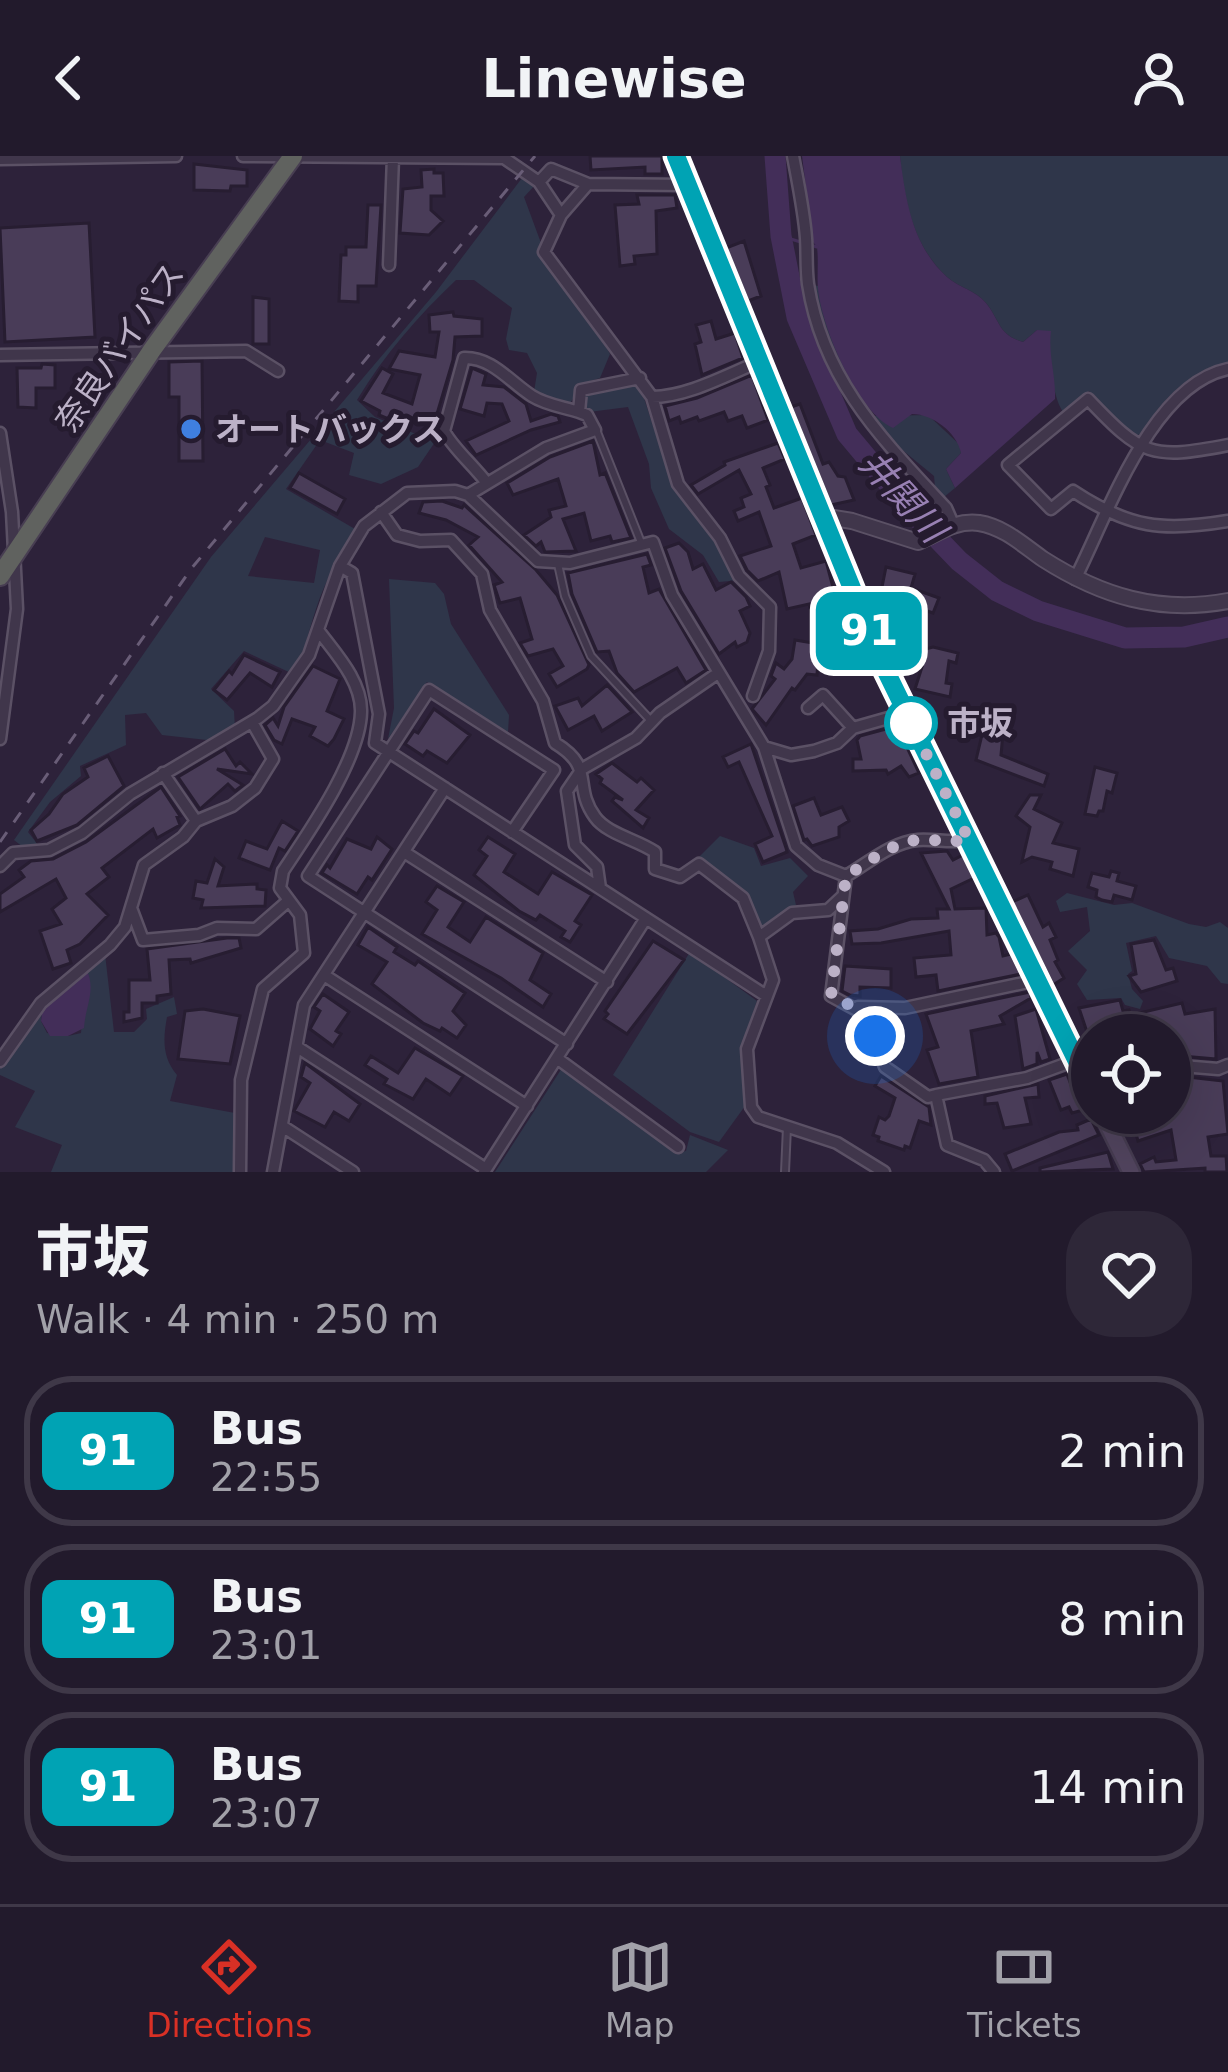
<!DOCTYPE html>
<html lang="en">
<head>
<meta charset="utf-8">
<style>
	body { margin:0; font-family:"DejaVu Sans","Noto Sans JP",sans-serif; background:#2e2738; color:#f1f3f6; height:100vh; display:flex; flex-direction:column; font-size:45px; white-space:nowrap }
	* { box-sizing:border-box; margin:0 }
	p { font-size:39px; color:#a2a1a9 }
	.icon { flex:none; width:66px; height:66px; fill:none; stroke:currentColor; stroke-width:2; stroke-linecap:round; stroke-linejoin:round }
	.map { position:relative; height:1016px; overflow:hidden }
	.side { display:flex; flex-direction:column; background:#221a2c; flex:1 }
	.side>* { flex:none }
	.badge { padding:0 24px; border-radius:18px; font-size:42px; line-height:78px }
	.buttons { position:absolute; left:1071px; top:858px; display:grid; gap:24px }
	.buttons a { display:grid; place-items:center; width:120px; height:120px; border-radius:50%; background:#221a2c; box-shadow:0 12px 48px #0002,0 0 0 3px #3f3848; font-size:60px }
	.you { position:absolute; width:60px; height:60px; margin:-30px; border:9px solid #fff; border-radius:50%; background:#1a73e8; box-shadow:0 0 0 18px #1a73e833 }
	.map>.badge { position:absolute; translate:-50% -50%; box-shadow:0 0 0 6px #fff }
	.round { display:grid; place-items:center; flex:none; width:126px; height:126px; border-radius:48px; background:#2e2738 }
	.overview { display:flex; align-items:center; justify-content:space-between; height:204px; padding:0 36px }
	h1 { font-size:57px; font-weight:800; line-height:90px }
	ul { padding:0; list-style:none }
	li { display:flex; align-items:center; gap:36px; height:150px; margin:0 24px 18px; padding:0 12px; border:6px solid #3f3848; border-radius:48px }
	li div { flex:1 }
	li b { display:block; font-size:45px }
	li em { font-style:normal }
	li .badge { min-width:132px; font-weight:700; text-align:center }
	header { display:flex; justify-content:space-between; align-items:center; height:156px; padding:0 36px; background:#221a2c; font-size:54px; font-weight:800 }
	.menu { display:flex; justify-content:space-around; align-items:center; height:168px; border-top:3px solid #3f3848; background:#221a2c; font-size:33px; color:#a2a1a9 }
	.menu a { display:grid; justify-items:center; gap:6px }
	.menu .on { color:#d93025 }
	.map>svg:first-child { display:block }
	.green { fill:#2f364a; fill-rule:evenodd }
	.water { fill:#432e59 }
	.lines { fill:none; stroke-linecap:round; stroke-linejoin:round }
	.stream { stroke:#432e59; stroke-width:3 }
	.river { stroke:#432e59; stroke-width:21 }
	.building { fill:#493c58; stroke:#271d31; stroke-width:3 }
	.service-casing { stroke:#5b5165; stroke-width:10 }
	.minor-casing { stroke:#5b5165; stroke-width:15 }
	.tertiary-casing { stroke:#5b5165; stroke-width:18 }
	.secondary-casing { stroke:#463c51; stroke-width:20 }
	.trunk-casing { stroke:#483e52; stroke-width:22 }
	.service { stroke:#40364b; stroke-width:6 }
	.minor { stroke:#40364b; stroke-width:10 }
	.tertiary { stroke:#40364b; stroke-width:14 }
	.secondary { stroke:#51445e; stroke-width:15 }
	.trunk { stroke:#60625f; stroke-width:18 }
	.rail { stroke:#695d77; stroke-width:3; stroke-dasharray:12 12; stroke-linecap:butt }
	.line-casing { stroke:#fff; stroke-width:27 }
	.line { stroke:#00a3b4; stroke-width:18 }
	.walk { stroke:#bcb1c7; stroke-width:12; stroke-dasharray:0 21.6 }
	.shop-dot { fill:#3f7fe0; stroke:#251b2f; stroke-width:4.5 }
	.stop-dot { fill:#fff; stroke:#00a3b4; stroke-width:6 }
	.labels { text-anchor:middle; stroke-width:10; stroke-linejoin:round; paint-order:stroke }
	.street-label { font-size:33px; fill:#bcb1c7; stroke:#251b2f }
	.poi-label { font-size:33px; font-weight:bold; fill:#bcb1c7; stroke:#251b2f; text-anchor:start }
	.stop-label { font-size:33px; font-weight:bold; fill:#bcb1c7; stroke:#251b2f; text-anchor:start }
	.water-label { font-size:36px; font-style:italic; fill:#9880b3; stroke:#251b2f }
</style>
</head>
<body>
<header><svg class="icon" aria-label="back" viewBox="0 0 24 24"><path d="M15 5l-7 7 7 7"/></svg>Linewise<svg class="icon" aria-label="person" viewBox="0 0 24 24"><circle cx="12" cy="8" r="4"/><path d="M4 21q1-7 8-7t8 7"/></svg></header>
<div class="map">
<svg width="1228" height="1016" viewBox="0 0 1228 1016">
	<rect width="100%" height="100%" fill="#2d223a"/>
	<path class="green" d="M900,0H1228V208C1187,216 1162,244 1141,278L1134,280L1089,235L1063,256C1050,236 1054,203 1037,174L1023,186C998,179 1000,164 986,147C975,134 960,132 947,121C913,90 904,44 900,0Z
		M522,22L537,27L524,41L541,87L539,96L587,158L610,198L600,222L584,227L568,250L534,236L537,217L527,197L509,194L506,183L512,152L474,124H456C418,160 384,199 357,244L375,261L435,286L418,311L381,328L349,319L354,297L320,284L286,333L355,373C340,399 325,425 316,453C308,477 305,497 293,518L244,495L211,533L234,555L235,573L207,584L162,579L146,557L125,559L126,589L80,610L81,620L50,646L28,676L39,690L23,691L14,684L211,401L436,136ZM265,381L320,394L314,427L248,420Z
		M812,129L819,130L837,196L873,260L928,259L960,289L961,297L946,313L955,332L944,341L935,331L934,320C912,301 886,283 868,262C838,226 823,174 812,129Z
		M639,227L672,327L716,384L740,424L719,426L703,399L669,373L651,332L649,308L628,251L589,256L583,245L585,236Z
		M389,423L435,427L444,438L451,468L509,559L508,576L427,526L388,583L394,552Z
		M720,680L754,692L761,710L790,702L808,720L793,736L796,749L764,770L758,767L748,738L699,701Z
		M1067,737L1114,749L1132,747L1189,768L1206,771L1220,766L1228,772V828L1221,827L1207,810L1169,802L1156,780L1126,787L1132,815L1128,818L1132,833L1143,845L1140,853L1125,849L1121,842L1087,844L1077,828L1087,814L1068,795L1090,775L1087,751L1060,756L1056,745Z
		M690,796L757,845L741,892L745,950L719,986L690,976L613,919Z
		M105,798L114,876H134L147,863L146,853L174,841L177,858L167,861C163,883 162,901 177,919L170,945L235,957L236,1016H51L62,989L15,971L35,935L0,919V912L43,850L41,865L47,877L68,880L81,877L86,813Z
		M562,912L677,997L686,995L690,979L728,994L706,1016H495Z"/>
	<path class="water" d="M802,0H900C906,45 912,89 947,121C960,132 975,134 986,147C1000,164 998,179 1023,186L1037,174L1051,175C1048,199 1056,219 1055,243L955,332L946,313L961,297C957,277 933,258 912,258L893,272C858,256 825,178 819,140C816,125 819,107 817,91L813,86Z
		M86,813C97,833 85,851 84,872L68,880H50L41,865L43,850Z"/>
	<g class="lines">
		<path class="stream" d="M781,80L817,91"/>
		<path class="river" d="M775,0L781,80L797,161L847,278L914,358L959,405L997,435L1038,455L1125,482L1184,481L1228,471"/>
	</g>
	<path class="building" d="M590,0H662V18H645V11L591,14Z
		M194,8L247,14V30H231L230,35L194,34Z
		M434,13V17H443L444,40H431V54L443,65L429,79L400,77L403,33L422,31L421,14Z
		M637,39H675L677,52L656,55L657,98L634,100L635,108L620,110L615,49L639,48Z
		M368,49H381L376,130H358V146L339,145L341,99H346V91H366Z
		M89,67L95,181L5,186L0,72Z
		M744,85L761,140L748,145L726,92Z
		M253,141L269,143V188H253Z
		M453,156L454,160L482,163V180L455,181L453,204L434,268L401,259L398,267L379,259L380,255L361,245L382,212L393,218L383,237L412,248L420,219L389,213L399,195L435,201L439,176H430L429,159Z
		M711,165L716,183L735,177L743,202L702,219L695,188L701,186L696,169Z
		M202,205L203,305H179V241H169V206Z
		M42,208L55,209V232H36V252L18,251L17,212H41Z
		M472,212L486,218L483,229L504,231L526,248L531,265L551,258L558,260L560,266L531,274L476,299L466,285L509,265L502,248L487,247L484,260L460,253Z
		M752,219L768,264L747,272L742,260L728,265L724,256L699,265L697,261L681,267L679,261L669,265L665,250L697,242Z
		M800,248L823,308L829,306L838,320L845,321L854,344L831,349L791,251Z
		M593,285L600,319L605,317L631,382L612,386L610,380L591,385L584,357L563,363L576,395L545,396L541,386L536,390L524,379L551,361L549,354L566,350L558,323L513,339L507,327L550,301Z
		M778,287L785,303L763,312L770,329L766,331L774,352L802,342L816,379L793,388L801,412L826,405L839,454L833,456L838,477L829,479L823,458L812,460L809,448L787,453L779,416L758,425L747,414L740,400L771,390L759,356L738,365L734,355L744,351L741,342L751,338L739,314L698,338L691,329L725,309L724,306Z
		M299,317L345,343L337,358L290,332Z
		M442,345L462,352L464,349L536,414L557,439L589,509L587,513L557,531L549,518L563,510L553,493L528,500L520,487L532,483L520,442L500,447L494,429L502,426L469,389L478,381L446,364L419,357L423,346Z
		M679,387L688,396L693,413L703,408L716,434L731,426L746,441L750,450L740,455L750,477L747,486L737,491L735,486L719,498L681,435L665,392Z
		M647,398L651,409L643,411L649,437L659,433L706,514L686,527L677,512L634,536L617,517L609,495L597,496L572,438L568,417Z
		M886,411L915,418L911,432L939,442L933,457L907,448L904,462L881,459L888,432L882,431Z
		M795,484L819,488L817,519L807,518L795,534L792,532L766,569L752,553L775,523L771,520L776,507L784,513L792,503Z
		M933,491L958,497L956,507L949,505L946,527L952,528L950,541L915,533L922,511H901L899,500Z
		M244,499L280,516L272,531L250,517L227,544L214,534L229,515L232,518Z
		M313,510L340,523L327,555L344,563L334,583L328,590L310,580L315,571L292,563L282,588L274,584L265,569L273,562L278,570L284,551Z
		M607,529L632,556L602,575L594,560L568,574L555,550L578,542L582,550Z
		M434,553L470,579L447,607L427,595L423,600L405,588L414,575L418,577Z
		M986,562L1004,566L1001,599L1048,618L1044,630L976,604Z
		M897,570L919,617L909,621L901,610L888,618L886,614L853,615V603H861L857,584L860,580Z
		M751,588L786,692L787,696L763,706L755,688L772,680L739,606L728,611L723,601Z
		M225,593L236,610L240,606L252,618L217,613L243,629L235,635L228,628L200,653L178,621Z
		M108,600L124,630L77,669L37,685L31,674L49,658L63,638L88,621L84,612Z
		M612,607L637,626L641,622L654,634L636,654L649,662L643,672L612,645L615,641L623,644L600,627L602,623L596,618Z
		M1095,611L1117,617L1112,637L1107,635L1103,655H1099L1097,660L1085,658Z
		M161,631L180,660L177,661L180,669L157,682L153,673L102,712L109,721L87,738L108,759L80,788L67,794L71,807L53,813L40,775L61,768L52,753L66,742L56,723L0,756V738L24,721L19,714L31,705L53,703L86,686Z
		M1030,639H1041L1034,653L1062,667L1053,687L1079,693L1073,720L1050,713L1052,706L1032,701L1022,706L1030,671L1016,660Z
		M814,642L821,659L842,651L849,665L839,671V681L812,690L807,683L804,684L793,650Z
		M282,665L298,675L285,695L279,692L270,714L239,702L246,685L267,693Z
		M377,681L392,693L372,724L368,721L357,738L322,717L327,709L330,712L347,683L371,693Z
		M488,681L515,698L504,716L538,738L552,716L592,739L575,765L581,769L570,786L561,781L565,775L540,759L536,764L519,755L474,719L487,700L479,694Z
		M947,695L953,704L963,699L974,722L951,733L955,753L986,752L987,779L996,777L999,781L1003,800L1011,798L1021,818L938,835L936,819L916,821L914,802L951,799L949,775L881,787L852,788L850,775L878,773L911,763L938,762L937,753H949L921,697Z
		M215,703L224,711L218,730L257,728V733L266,734L265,750L201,752L203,744L193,742L196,725L207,727Z
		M1111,715L1119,717L1117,725L1136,730L1132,744L1114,739L1112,746L1102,744L1096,741L1097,734L1088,731L1092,717L1109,721Z
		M437,730L464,746L448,771L470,786L486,761L543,797L530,824L551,838L543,851L501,822L422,778L437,754L426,746Z
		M1028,739L1043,771L1049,767L1056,781L1050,784L1058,804L1055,806L1064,822L1053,829L1012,746Z
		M368,771L397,791L394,796L415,809L418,805L465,837L453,855L466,869L457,882L442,872L440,875L423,867L372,828L387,806L358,789Z
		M227,782H239L241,792L191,807L190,803L169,804L171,838L157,840V847H142V862L124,866V856H129V824H150L147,793Z
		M1154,784L1166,814L1173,812L1177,825L1141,836L1129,820L1136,818L1131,788Z
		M653,785L684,804L627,878L604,863L608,858L605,855Z
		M845,810L891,813V832L860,831V840L850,839L842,835Z
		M1030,836L1031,842L1000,860L1004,868L971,875L978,921L939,928L927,894L938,891L926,858Z
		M323,838L349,856L336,875L341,878L333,890L310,873L320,855L314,851Z
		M1120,844L1123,855L1129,854L1131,859L1182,847L1185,858L1215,853L1216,903L1170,899V879H1088L1079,852Z
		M203,853L240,860L230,908L178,903L185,855Z
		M1036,853L1050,903L1041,906L1037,896V908L1023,913L1015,860Z
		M415,892L463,920L450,939L426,923L413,943L384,928L387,923L365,909L371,900L398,917Z
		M305,907L360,948L349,965L334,956L325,971L294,955L310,927L301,921Z
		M1067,918L1074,937L1078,935L1087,953L1072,957L1069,951L1061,954L1049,924Z
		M1170,919L1223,925L1228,978L1208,981L1211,1000H1226L1227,1016H1205V1012L1144,1016L1140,1008L1154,1001L1156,1006L1176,1004L1171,974L1138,985L1135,974L1126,979L1118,961L1119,957H1170Z
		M881,920L929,951L931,969L919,965L910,992L905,990L904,994L878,985L879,981L873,979L879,961L885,964L889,960L895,942L875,930Z
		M1038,928L1039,941L1025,942L1031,968L1004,972L997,947L985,948V940Z
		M1091,963L1099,979L1012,1015L1005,998L1059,976L1078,974L1077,969Z
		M1108,996L1113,1013L1040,1016V1012Z"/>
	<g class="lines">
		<defs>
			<path id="service" d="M597,276L642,389
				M558,408L565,440L591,500L652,566
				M785,1016L787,971"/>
			<path id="minor" d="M243,0L504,2L539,26L561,59L544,96L652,241C688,241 728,218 761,205
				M793,0C798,27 804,55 806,82C807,97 806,113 808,128C823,225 883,284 946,352L953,368
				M0,3L176,0
				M539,26L551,13L588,28
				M561,59L588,28L687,29
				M389,109L393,1
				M0,199L246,195L278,215
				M652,241L678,328L720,382L739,420L770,451L769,495L753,540
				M0,277L12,356L17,453L0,583
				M1228,289C1151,304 1142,300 1088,243L1008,309L1051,353L1073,335C1129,372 1163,376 1228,365
				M486,326C474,310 452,291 444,275L464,202C492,201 510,226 532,240C546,249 564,251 579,256
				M468,339L546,292L595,274L587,259L579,256L581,234L640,222
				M381,356L397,379L420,385L451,384L482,418L490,454L543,545L555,587C596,612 572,629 595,661C607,678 638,684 655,696V713L680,721L699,708L743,742L759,781
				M340,410L352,417L379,558L375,587L765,839
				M1075,423C1108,358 1151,229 1228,213
				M808,552L823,539L853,572
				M764,591L791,599L814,595L837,587L853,572L906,557
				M163,617L196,665
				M512,676L554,614L429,534L308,720L567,888
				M404,696L607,826
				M0,710L13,697L49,694L82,677L130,638L258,562L273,550L309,499L340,410L364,370L407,337L455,335L468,339L538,405L570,407L653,386L672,439L764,591L796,690L818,709L846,720C868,707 892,686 918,684C936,683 951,687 969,684
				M846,720L831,840L866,859L885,911L928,941L936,939L947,989L984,1004L994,1016
				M600,732L597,711L575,689L567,635L582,613L636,582L660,557L718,517
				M843,740L828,754L792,757L759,781L773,824L747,893L751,951L758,961L837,987L884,1016
				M131,752L143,784L199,779L217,772L256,773L288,745
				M324,819L527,950
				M858,851L905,852L1038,824
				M297,891L486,1013
				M558,903L678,991
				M0,905L41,847L110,789L125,771L144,709L183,681L196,665L232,650L255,632L273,603L252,566
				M1170,909L1218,913L1228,909
				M936,939L1027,922L1076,904
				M282,970L353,1016
				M240,1016L241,924L263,833L304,797L300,759L280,732L283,715C309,676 360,603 361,556C362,525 335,497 318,474
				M273,1016L304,849L445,632
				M484,1016L646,762"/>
			<path id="tertiary" d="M822,360L852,365L918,386C939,377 955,364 979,367C1004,371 1023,389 1043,403C1101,440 1159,458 1228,445"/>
			<path id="secondary" d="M676,0L884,511L1092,936
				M1102,957L1131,1016"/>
			<path id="trunk" d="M0,420L152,194L293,0"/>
		</defs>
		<use href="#service" class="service-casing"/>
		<use href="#minor" class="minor-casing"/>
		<use href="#tertiary" class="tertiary-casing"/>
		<use href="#secondary" class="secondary-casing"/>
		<use href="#trunk" class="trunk-casing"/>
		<use href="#service" class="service"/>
		<use href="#minor" class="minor"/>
		<use href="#tertiary" class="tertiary"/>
		<use href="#secondary" class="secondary"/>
		<use href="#trunk" class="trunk"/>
		<path class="rail" d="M0,686L191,413L535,0"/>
	</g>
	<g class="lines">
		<defs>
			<path id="line" d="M676,0L884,511L1092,936"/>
		</defs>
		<use href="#line" class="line-casing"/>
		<use href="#line" class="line"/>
		<path class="walk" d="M875,880C865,855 854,851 831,840L846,720C868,707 892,686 918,684C936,683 951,687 969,684L906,557L911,567"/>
	</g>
	<circle class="shop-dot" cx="191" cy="273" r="12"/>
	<circle class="stop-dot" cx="911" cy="567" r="24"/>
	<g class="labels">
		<g class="street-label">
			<text transform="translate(119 191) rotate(-55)" y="12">奈良バイパス</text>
		</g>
		<g class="poi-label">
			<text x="215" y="285">オートバックス</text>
		</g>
		<g class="stop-label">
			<text x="947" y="579">市坂</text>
		</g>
		<g class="water-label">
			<text transform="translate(903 340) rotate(48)" y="13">井関川</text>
		</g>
	</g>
</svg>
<div class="buttons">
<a><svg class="icon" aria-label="locate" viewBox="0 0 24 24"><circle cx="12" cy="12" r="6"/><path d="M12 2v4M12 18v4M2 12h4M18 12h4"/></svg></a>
</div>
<div class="you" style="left:875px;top:880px"></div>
<b class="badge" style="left:869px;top:475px;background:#00a3b4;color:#fff">91</b>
</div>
<section class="side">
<div class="overview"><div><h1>市坂</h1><p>Walk · 4 min · 250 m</p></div><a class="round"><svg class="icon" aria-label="heart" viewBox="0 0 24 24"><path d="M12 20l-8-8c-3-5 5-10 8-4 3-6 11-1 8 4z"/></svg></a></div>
<ul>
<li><span class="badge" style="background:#00a3b4;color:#fff">91</span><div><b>Bus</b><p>22:55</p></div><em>2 min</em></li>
<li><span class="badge" style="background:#00a3b4;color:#fff">91</span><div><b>Bus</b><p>23:01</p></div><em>8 min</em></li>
<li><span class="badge" style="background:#00a3b4;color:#fff">91</span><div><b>Bus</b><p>23:07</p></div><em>14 min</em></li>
</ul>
</section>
<nav class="menu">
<a class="on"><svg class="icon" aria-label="directions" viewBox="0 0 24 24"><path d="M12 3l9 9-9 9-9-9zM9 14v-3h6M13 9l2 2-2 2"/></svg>Directions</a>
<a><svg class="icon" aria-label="map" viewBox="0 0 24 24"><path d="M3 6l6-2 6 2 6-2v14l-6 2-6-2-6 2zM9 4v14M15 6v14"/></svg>Map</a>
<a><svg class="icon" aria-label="tickets" viewBox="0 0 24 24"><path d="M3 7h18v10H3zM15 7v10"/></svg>Tickets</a>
</nav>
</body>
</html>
